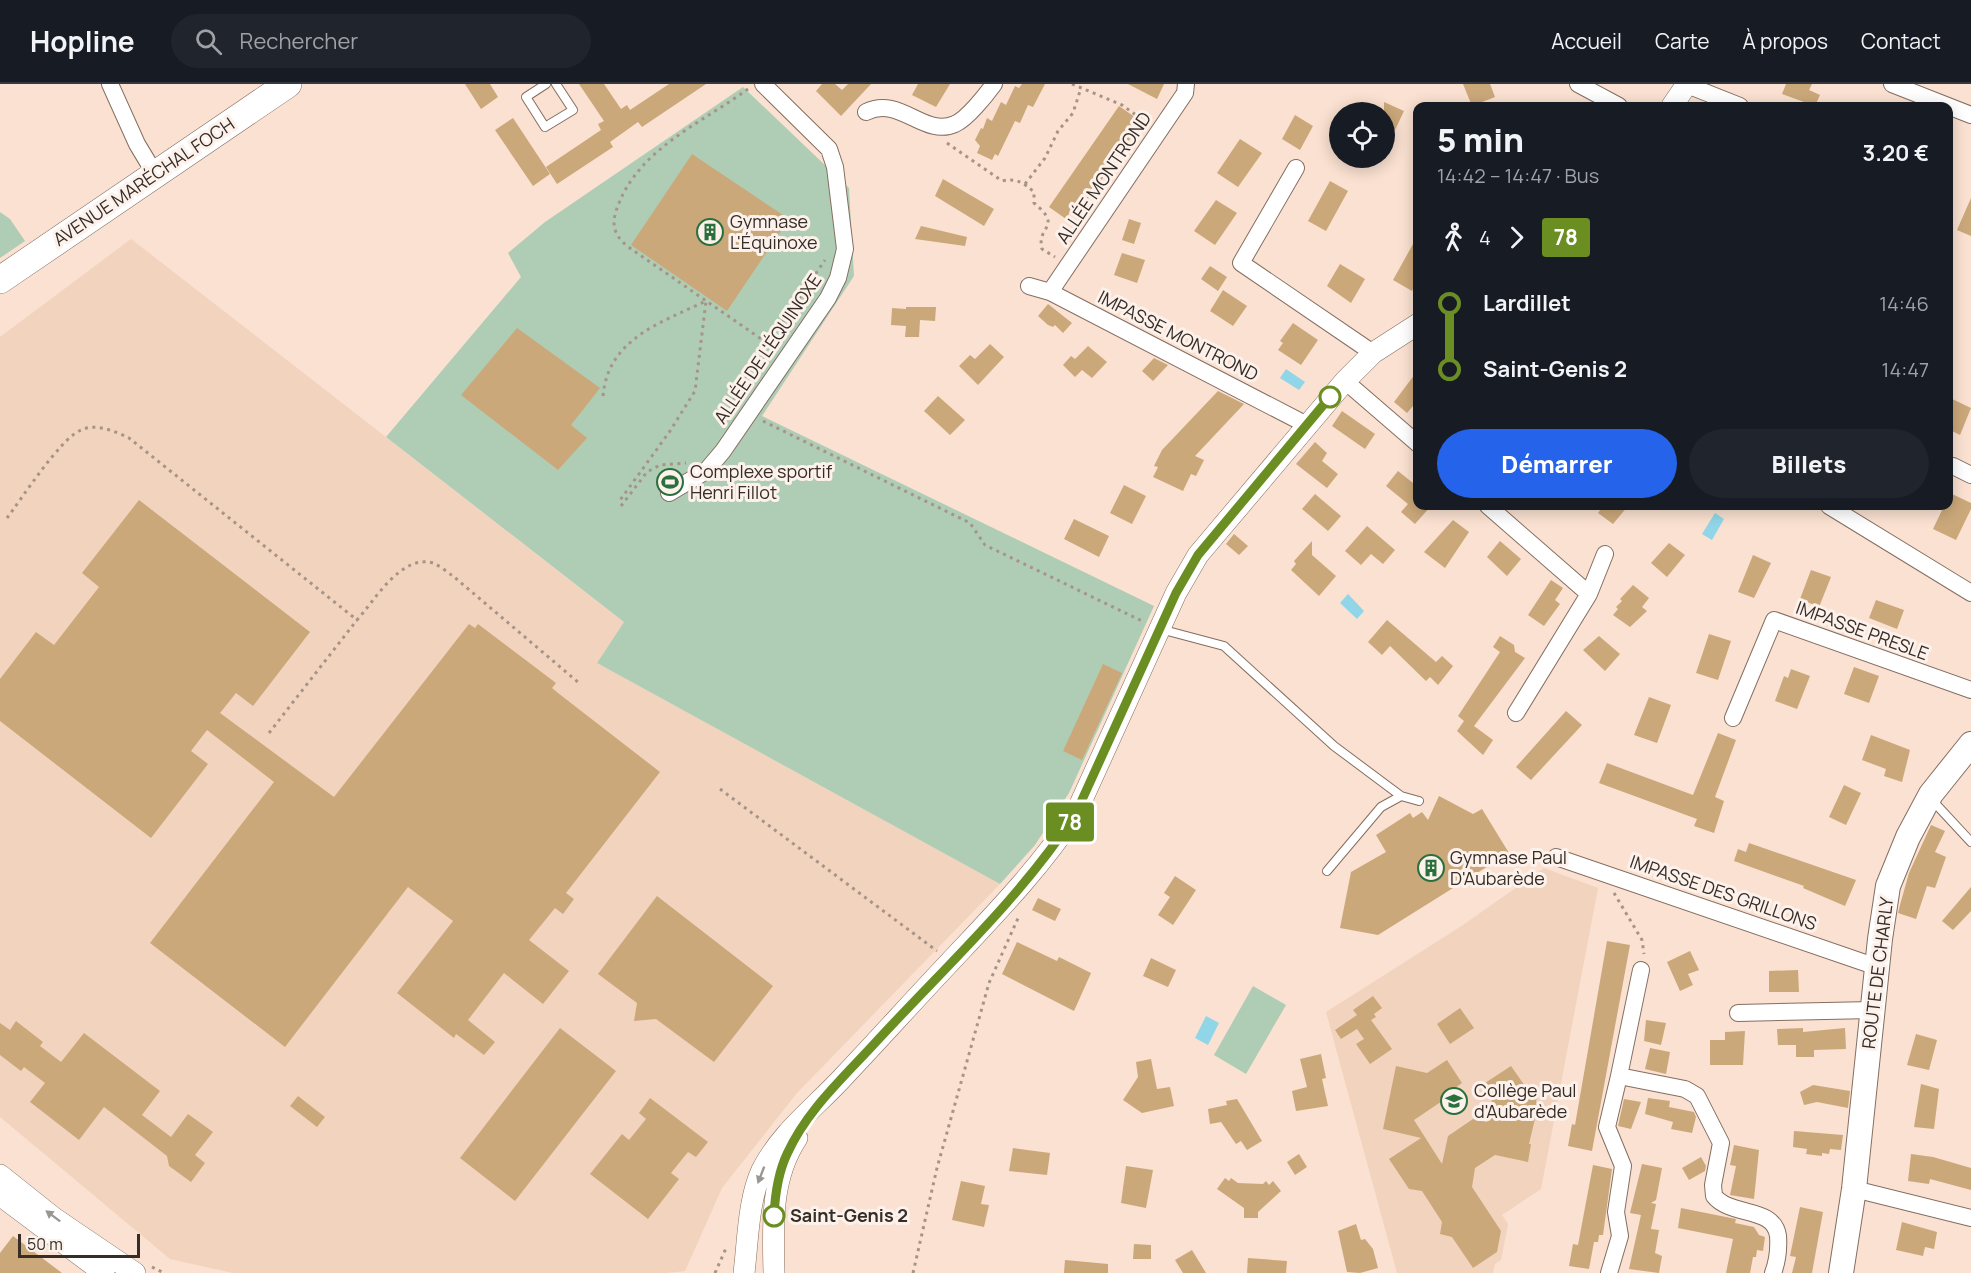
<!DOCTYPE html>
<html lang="fr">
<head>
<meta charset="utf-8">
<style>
	body { margin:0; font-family:Manrope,sans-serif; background:#20242c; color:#f1f3f6; height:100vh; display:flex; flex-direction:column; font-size:22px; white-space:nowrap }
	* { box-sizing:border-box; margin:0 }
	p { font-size:20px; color:#9ea1a6 }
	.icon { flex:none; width:33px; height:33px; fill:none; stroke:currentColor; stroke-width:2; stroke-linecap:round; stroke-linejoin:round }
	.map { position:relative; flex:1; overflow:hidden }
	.side { position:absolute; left:1413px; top:18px; width:540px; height:408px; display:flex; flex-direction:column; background:#171b24; border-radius:12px; box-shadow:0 3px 15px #0003 }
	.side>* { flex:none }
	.badge { padding:0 12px; border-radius:4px; font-size:21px; line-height:39px }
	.tools { position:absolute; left:1329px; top:18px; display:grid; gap:12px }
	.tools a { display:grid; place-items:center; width:66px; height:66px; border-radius:50%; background:#171b24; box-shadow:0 3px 15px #0003; font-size:30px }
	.scale { position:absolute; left:18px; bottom:15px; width:122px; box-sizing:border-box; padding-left:6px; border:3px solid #362d27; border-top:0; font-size:16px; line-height:21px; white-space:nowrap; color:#362d27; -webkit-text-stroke:4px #fcf1eb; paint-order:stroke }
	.map>.badge { position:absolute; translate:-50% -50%; box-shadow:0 0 0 3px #fff }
	.legs { display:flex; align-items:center; gap:9px; height:66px; padding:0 24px; font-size:20px }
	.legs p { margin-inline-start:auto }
	.summary { display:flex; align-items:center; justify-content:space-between; height:102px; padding:0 24px }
	h1 { font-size:33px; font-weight:800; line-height:45px }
	.button { display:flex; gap:12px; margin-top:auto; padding:12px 24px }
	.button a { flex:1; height:69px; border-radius:36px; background:#2563eb; color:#fff; font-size:24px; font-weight:800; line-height:69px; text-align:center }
	.button a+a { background:#20242c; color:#f1f3f6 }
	ul { padding:0 24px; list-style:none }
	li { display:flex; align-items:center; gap:21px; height:66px; font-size:22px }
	li i { display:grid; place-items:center; width:9px; height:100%; margin:0 8px; background:currentColor }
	li i::after { content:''; width:15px; height:15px; margin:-8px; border:4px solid; border-radius:50%; background:#171b24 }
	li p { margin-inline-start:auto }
	li:first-child i { background:linear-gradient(#0000 50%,currentColor 0) }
	li:last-child i { background:linear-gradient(currentColor 50%,#0000 0) }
	header { display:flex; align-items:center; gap:36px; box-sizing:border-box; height:84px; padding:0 30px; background:#171b24; border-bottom:2px solid #363941 }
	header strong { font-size:28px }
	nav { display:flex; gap:33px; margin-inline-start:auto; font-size:21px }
	.search { width:420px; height:54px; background:#20242c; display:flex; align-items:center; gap:15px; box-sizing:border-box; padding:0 21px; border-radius:33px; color:#9ea1a6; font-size:22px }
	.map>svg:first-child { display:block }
	.built { fill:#f2d3be }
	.green { fill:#afcdb5 }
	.water { fill:#90d6e8 }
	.building { fill:#cba87a }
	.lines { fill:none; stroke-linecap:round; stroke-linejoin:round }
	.service-casing { stroke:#846e60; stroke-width:10 }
	.minor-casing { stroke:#846e60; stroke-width:18 }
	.tertiary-casing { stroke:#846e60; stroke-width:22 }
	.secondary-casing { stroke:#846e60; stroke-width:26 }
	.primary-casing { stroke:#846e60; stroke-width:28 }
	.path { stroke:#a69489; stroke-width:3; stroke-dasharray:3 4.5; stroke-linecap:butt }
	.service { stroke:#fff; stroke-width:8 }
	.minor { stroke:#fff; stroke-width:16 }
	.tertiary { stroke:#fff; stroke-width:21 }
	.secondary { stroke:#fff; stroke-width:24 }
	.primary { stroke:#fff; stroke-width:27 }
	.oneway { fill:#9a9693 }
	.line-1-casing { stroke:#fff; stroke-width:14 }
	.line-1 { stroke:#6b8e23; stroke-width:9 }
	.stop-1-dot { fill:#fff; stroke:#6b8e23; stroke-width:3 }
	.labels { text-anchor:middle; stroke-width:6; stroke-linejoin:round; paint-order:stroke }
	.street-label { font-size:18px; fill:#362d27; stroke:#fcf1eb }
	.poi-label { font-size:18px; fill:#362d27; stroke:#fcf1eb; text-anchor:start }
	.stop-label { font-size:18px; font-weight:bold; fill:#362d27; stroke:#fcf1eb; text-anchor:start }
</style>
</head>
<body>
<header>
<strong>Hopline</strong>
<div class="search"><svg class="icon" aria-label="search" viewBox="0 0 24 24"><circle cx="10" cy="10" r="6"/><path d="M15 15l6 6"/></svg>Rechercher</div>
<nav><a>Accueil</a><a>Carte</a><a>À propos</a><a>Contact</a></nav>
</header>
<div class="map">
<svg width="1971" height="1189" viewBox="0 0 1971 1189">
	<rect width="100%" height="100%" fill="#fae1d1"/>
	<path class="built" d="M131,155L624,538L597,579L1000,800L797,1009L722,1104L685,1187L667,1189H233L170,1175L0,1033V253Z
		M1544,784L1598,804L1541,1105L1502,1131L1508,1140L1501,1176L1495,1180L1493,1189H1397L1326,928L1460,843Z"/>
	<path class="green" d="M743,3L849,104L854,192L762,332L1154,522L1069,709L1035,761L1000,800L597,579L624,538L386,353L521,193L508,169L545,138Z
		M0,128L10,135L25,157L0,174Z
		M1253,902L1286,921L1246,990L1214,971Z"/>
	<path class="water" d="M1286,285L1305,298L1299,306L1280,294Z
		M1715,429L1724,435L1712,456L1702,450Z
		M1348,510L1364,527L1357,535L1340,519Z
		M1206,932L1219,939L1208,961L1195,954Z"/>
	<path class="building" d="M465,0H490L498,13L481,25Z
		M579,0H604L621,25L627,21L630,26L669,0H706L642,43L638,38L610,58L613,63L557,100L546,83L601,46L598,40L604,37Z
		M822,0H835L842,6L848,0H871L841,32L816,7Z
		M918,0H950L936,23L912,11Z
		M1022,0H1045L1033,23L1028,21L1020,39L1015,37L998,72L995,70L992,76L977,69L980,62L975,56L981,44L983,45L987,34L992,37L1001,18L1006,21L1015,2L1019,4Z
		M1128,0H1164L1157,15Z
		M1463,0H1490L1495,13L1472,22Z
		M1786,0H1812L1809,6L1820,11L1815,22L1782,10Z
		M1384,18L1404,27L1384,69Z
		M1119,22L1139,36L1136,41L1138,43L1078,130L1070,128L1066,135L1049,123Z
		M1295,31L1313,42L1300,66L1282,55Z
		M513,34L550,90L533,102L495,46Z
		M1240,55L1262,69L1238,103L1217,89Z
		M692,70L789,135L727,227L631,161Z
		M943,95L994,125L984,142L935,112Z
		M1330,97L1348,107L1326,147L1308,137Z
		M1971,114V152L1957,146Z
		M1216,116L1237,129L1215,161L1194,147Z
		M1129,135L1141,139L1134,160L1122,156Z
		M921,142L967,153L965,162L915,155Z
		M1418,151V196L1412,207L1393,196Z
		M1122,169L1145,176L1137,199L1114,191Z
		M1340,180L1365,195L1351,219L1327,202Z
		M1210,182L1227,193L1218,207L1201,195Z
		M1223,206L1247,222L1233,242L1210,227Z
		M1048,220L1072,239L1063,249L1055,241L1053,243L1048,241L1038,232Z
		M906,223H936L935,237L920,236L919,253H905L906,242L891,241L892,224L906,225Z
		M1293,239L1318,256L1301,281L1278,266L1283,259L1280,257Z
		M517,244L600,304L571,341L587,354L558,386L461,311Z
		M990,260L1004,273L978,301L959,282L970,271L975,275Z
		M1088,262L1107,278L1092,294L1082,286L1075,293L1063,281L1071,272L1075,275Z
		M1154,274L1168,281L1153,297L1142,287Z
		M1418,286V316L1407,329L1394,318Z
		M1218,307L1244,320L1195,372L1204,376L1196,392L1191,390L1183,407L1153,393L1158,383L1154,382L1162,366Z
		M938,312L965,336L950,351L924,327Z
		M1948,313L1971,324L1960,351L1948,345Z
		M1342,327L1375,350L1365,365L1332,342Z
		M1315,358L1327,369L1322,377L1338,390L1327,404L1296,380Z
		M1398,387L1418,403V422H1431L1415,440L1401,428L1408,420L1386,402Z
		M1124,401L1146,412L1132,440L1110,429Z
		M1950,409L1971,419V425L1956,456L1933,445L1944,422H1948Z
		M1315,410L1341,432L1328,447L1302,425Z
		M139,416L310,548L253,622L236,609L220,629L334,713L469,540L475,544L478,540L556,599L552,604L558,609L660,688L566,809L574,815L563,830L555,824L529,856L569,887L543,920L504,889L468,936L495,958L484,971L456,950L454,954L397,909L453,837L408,803L285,963L150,859L274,698L207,646L191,667L208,680L151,754L0,637V595L36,548L54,561L99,503L82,489Z
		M1603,422H1628L1613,440L1598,429Z
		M1074,435L1109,452L1099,473L1064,455Z
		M1453,436L1469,448L1445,484L1424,468Z
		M1367,442L1395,466L1383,480L1371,470L1361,481L1345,467Z
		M1234,450L1248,462L1239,471L1226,460Z
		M1312,457V471L1336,492L1319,512L1291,486L1296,480L1294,477Z
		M1500,457L1521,475L1507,492L1487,473Z
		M1669,459L1685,471L1667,493L1651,479Z
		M1753,471L1771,479L1754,514L1738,508Z
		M1811,486L1831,493L1819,523L1800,515Z
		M1551,496L1563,504L1555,516L1560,520L1544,542L1528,531Z
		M1633,501L1649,514L1642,523L1647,527L1630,543L1613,531L1618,525L1616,523L1622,517L1620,515Z
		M1876,516L1904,526L1897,545L1869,534Z
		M1387,536L1436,578L1442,572L1453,582L1438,601L1430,593L1426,597L1390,562L1382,571L1368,558Z
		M1709,550L1731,557L1718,596L1696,589Z
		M1500,552L1514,561L1515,568L1525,574L1474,642L1493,656L1483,671L1457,647L1464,637L1458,632L1500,568L1493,563Z
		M1599,552L1620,570L1605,587L1583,566Z
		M1103,580L1122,589L1082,676L1063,667Z
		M1854,583L1879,592L1869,619L1844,610Z
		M1791,585L1810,592L1797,625L1775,617L1784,592L1788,594Z
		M1649,613L1671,621L1657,659L1634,651Z
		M1566,627L1582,641L1531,696L1516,683Z
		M1718,649L1736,656L1715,713L1724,717L1714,749L1694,742L1697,735L1599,699L1607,679L1693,711Z
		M1871,651L1910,666L1902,698L1884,692L1886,685L1862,676Z
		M1844,701L1861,709L1846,741L1829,733Z
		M1439,712L1473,730L1482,725L1509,769L1378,851L1340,844L1351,788L1386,768L1376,751L1410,729L1413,734L1422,728L1428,736Z
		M1931,741L1945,747L1935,768L1946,773L1935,804L1927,802L1916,835L1898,829L1900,821L1909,789Z
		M1749,759L1856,796L1845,822L1803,804L1804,802L1734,777L1738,765L1746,768Z
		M1175,792L1196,806L1173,841L1158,831L1170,813L1164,809Z
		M1971,803V827L1953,846L1942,837Z
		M657,812L773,902L714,978L656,935L634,937L637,919L598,890Z
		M1038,814L1061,825L1055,837L1032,826Z
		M1607,857L1630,861L1592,1067L1568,1062L1572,1040L1575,1041Z
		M1017,858L1057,877L1059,873L1091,889L1074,927L1002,890Z
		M1690,867L1699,886L1688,890L1693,901L1680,907L1667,878Z
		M1151,874L1176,886L1168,903L1143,892Z
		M1798,886L1799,908H1769V887Z
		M1373,912L1382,924L1374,930L1376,933L1371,936L1392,965L1370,980L1356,960L1364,955L1357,945L1341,955L1335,946L1357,931L1353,926Z
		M1460,924L1474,944L1450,960L1437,940Z
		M1646,936L1666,939L1661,961L1644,957Z
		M16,937L43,958L40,962L61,978L84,949L160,1007L142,1031L171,1053L188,1030L213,1048L195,1071L205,1079L191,1098L169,1082L167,1072L104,1023L79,1056L30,1018L45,999L24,983L21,987L0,971V939L10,946Z
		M560,944L616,987L515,1117L460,1074Z
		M1803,944V948L1845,944L1846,965L1814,966V973H1796V961H1778L1777,945Z
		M1745,947L1743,981H1710V956H1725V948Z
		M1916,950L1937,956L1929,986L1907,981Z
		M1650,964L1670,968L1666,990L1645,985Z
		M1321,970L1326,994L1322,995L1328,1022L1296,1027L1292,1007L1307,1003L1300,975Z
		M1151,975L1157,1005L1170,1003L1174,1022L1142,1029L1123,1016L1138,993L1136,978Z
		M1447,976L1462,999L1455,1004L1457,1007L1414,1036L1442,1080L1448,1052L1473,1035L1487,1038L1493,1011L1485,999L1511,982L1532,1012L1537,1013L1536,1018H1539L1529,1060H1531L1528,1078L1495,1071L1475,1084L1472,1103L1501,1147L1497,1168L1473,1184L1452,1153L1440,1150L1442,1138L1422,1107L1409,1105L1389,1075L1421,1054L1383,1045L1396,982L1427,989Z
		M1921,1000L1939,1005L1934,1045L1914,1043Z
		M1813,1001L1850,1007L1848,1024L1817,1018L1804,1021L1800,1008Z
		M298,1012L325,1033L317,1043L290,1022Z
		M650,1014L708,1058L696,1073L688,1068L671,1089L679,1095L648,1135L590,1090L622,1050L629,1056L646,1035L639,1029Z
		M1648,1014L1670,1017L1669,1023L1694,1028L1696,1033L1692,1049L1671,1045L1673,1038L1645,1030Z
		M1237,1015L1262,1057L1247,1066L1241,1057L1236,1060L1221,1038L1210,1040L1208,1025L1227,1021L1226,1017Z
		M1624,1015L1641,1018L1631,1045L1618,1042Z
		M1794,1047L1843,1051L1841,1066L1830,1065L1829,1070L1822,1069V1072L1806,1070L1807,1065L1793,1063Z
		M1734,1061L1759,1066L1754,1115L1730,1111L1736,1082L1730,1081Z
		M1013,1064L1050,1069L1047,1091L1009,1087Z
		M1299,1070L1307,1083L1295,1091L1287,1078Z
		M1911,1070L1933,1073L1971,1084V1106L1930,1095L1929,1100L1908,1097Z
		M1701,1073L1706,1082L1705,1087L1689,1096L1682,1084Z
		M1642,1080L1662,1084L1656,1116L1651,1119L1656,1120L1651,1145L1659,1146L1655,1169L1662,1172L1659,1189L1629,1185L1641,1131L1630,1129Z
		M1593,1081L1612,1085L1603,1151H1599L1598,1158H1594L1589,1185L1569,1182L1573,1160L1578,1161Z
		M1126,1082L1153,1086L1146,1124L1121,1119Z
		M1225,1094L1229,1097L1231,1094L1238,1099L1263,1100L1266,1097L1269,1101L1273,1097L1281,1107L1258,1128V1134H1244V1124L1217,1105Z
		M961,1097L985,1102L981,1120L989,1121L984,1143L952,1136Z
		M1800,1123L1823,1128L1812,1189H1792L1796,1173L1790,1172Z
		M1681,1124L1736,1135L1735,1139L1754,1143L1759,1151L1765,1153L1763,1167L1757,1166L1756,1173H1753L1750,1189H1726L1733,1155L1678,1144Z
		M1902,1138L1937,1148L1934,1165L1925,1163L1923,1172L1896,1166Z
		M1356,1140L1361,1156L1365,1155L1373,1165L1378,1184L1360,1189L1347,1188L1338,1147Z
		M13,1152L62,1189H0V1169Z
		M1134,1160L1151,1161V1175H1133Z
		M1192,1166L1206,1189H1183L1175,1176Z
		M1248,1174L1287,1177L1286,1189H1247Z
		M1065,1176L1108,1180V1189H1064Z"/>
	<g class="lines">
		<defs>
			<path id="service" d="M546,0L526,13L545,43L573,26L556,0
				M1160,545L1224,562L1334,662L1401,712L1419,717
				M1932,716L1971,758
				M1327,787L1381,723L1401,712"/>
			<path id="minor" d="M110,0L137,60L155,90
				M1578,0L1619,22
				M1892,0L1971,31
				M1687,1L1740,22
				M866,28C900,11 924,54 955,40C967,35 986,11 994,0
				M1296,84L1241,179L1373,269
				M1029,202L1050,208L1307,341
				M1050,208L1185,9L1186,0
				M1345,297L1418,360
				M1953,382L1971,391
				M669,409L706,387L723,367L828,214L838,194L845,165L835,83L829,65L763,0
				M1488,422L1589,510L1516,629
				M1829,422L1971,509
				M1589,510L1605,470
				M1733,634L1774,536L1971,606
				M1556,773L1877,883
				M1738,929L1873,926
				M1619,992L1641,886
				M1854,1105L1971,1134
				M1609,1189L1620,1152L1616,1128L1623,1082L1607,1043L1619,992L1685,1005L1697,1012L1721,1059L1713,1101L1714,1112C1731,1133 1774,1122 1778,1152C1779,1166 1778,1176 1773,1189"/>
			<path id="tertiary" d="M1672,22L1687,0
				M0,1091L54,1134L135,1189
				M0,1111L104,1189
				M744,1189C748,1157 748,1116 762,1086C782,1047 816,1023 845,991C880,954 915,915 950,878C995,830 1040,784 1076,729L1176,509L1198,471L1345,297L1373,269L1418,240
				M774,1189C773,1142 770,1095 797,1054"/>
			<path id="secondary" d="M1841,1189L1854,1105L1880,855L1888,802L1908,753L1931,710L1971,660"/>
			<path id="primary" d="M0,196L288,0"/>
		</defs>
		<use href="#service" class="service-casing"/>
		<use href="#minor" class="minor-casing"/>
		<use href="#tertiary" class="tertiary-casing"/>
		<use href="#secondary" class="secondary-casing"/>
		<use href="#primary" class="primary-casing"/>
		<path class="path" d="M1072,0L1122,21L1147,39
			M748,5C703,38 641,64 619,119C611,138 612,149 627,162L767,259
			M947,59L1002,97C1016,94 1023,98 1034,108V119C1064,144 1036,141 1042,165L1055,173
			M1025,100L1045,74L1058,47L1073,29L1081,4
			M603,312C608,255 660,239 706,217L695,307L670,347L618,419
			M737,320L733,318L738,304L825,176
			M763,337L970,439L985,461L1144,538
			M621,422L647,388L660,381L686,379
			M7,434C22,414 59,357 79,347C95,338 114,347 129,354L357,536C375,516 401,470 433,479C439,481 447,488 453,492L579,599
			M269,649L357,536
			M720,705L937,867
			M1614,809L1642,856L1644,870
			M152,1183L164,1189
			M715,1189L727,1162
			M913,1189L937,1084L989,899L1019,832"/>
		<use href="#service" class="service"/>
		<use href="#minor" class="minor"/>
		<use href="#tertiary" class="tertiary"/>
		<use href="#secondary" class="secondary"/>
		<use href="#primary" class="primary"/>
	</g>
	<defs><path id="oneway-solid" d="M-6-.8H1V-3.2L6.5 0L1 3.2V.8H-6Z" transform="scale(1.5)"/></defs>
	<g class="oneway">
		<use href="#oneway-solid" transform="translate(761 1091) rotate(111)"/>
		<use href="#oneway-solid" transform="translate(53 1132) rotate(-143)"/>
	</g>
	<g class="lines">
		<defs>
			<path id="line-1" d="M774,1132C775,1111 778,1089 787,1070C807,1026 843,994 875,959C943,885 1021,814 1076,729L1176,509L1198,471L1330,313"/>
		</defs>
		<use href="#line-1" class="line-1-casing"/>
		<use href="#line-1" class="line-1"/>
	</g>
	<defs>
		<symbol id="building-ring" viewBox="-11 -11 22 22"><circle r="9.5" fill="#fcf1eb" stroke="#2a703c" stroke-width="1.5"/><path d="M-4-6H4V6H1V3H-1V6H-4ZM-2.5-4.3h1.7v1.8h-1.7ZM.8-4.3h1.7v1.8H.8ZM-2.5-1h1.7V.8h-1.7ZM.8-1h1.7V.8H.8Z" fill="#2a703c"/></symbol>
		<symbol id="stadium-ring" viewBox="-11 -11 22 22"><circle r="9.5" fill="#fcf1eb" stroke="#2a703c" stroke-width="1.5"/><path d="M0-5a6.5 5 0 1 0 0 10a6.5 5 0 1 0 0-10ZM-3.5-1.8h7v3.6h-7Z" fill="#2a703c"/></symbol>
		<symbol id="school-ring" viewBox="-11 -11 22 22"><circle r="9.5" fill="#fcf1eb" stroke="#2a703c" stroke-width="1.5"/><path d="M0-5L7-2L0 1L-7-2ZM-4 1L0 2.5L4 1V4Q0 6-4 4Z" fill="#2a703c"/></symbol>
	</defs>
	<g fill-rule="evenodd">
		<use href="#building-ring" x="695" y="133" width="30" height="30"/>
		<use href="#stadium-ring" x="655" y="383" width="30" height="30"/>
		<use href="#building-ring" x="1416" y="769" width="30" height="30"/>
		<use href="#school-ring" x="1439" y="1002" width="30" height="30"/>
	</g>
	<g class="stop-1-dot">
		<circle cx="1330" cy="313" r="10"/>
		<circle cx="774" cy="1132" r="10"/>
	</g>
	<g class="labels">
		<g class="street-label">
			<text transform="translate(1104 94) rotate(-56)" y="6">ALLÉE MONTROND</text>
			<text transform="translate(144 98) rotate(-34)" y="6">AVENUE MARÉCHAL FOCH</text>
			<text transform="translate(1178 252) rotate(27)" y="6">IMPASSE MONTROND</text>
			<text transform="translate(768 265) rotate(-56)" y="6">ALLÉE DE L'ÉQUINOXE</text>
			<text transform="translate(1862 547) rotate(20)" y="6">IMPASSE PRESLE</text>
			<text transform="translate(1723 809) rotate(19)" y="6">IMPASSE DES GRILLONS</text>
			<text transform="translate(1878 889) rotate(-83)" y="6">ROUTE DE CHARLY</text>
		</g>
		<g class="poi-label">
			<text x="730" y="144">Gymnase<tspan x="730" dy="21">L'Équinoxe</tspan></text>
			<text x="690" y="394">Complexe sportif<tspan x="690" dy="21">Henri Fillot</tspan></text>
			<text x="1450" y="780">Gymnase Paul<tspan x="1450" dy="21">D'Aubarède</tspan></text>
			<text x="1474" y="1013">Collège Paul<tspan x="1474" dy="21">d'Aubarède</tspan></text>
		</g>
		<g class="stop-label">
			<text x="790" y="1138">Saint-Genis 2</text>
		</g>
	</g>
</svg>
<div class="tools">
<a><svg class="icon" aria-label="locate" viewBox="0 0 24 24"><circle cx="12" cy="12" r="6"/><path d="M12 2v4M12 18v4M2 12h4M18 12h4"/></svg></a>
</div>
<div class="scale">50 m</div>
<b class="badge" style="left:1070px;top:738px;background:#6b8e23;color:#fff">78</b>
<section class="side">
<div class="summary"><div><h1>5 min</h1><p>14:42 – 14:47 · Bus</p></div><b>3.20 €</b></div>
<div class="legs"><svg class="icon" aria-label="walk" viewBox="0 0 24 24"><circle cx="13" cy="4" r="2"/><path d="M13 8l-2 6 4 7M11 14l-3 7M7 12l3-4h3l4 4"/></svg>4<svg class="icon" aria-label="forward" viewBox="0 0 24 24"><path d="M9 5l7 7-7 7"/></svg><b class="badge" style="background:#6b8e23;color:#fff">78</b></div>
<ul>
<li><i style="color:#6b8e23"></i><b>Lardillet</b><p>14:46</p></li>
<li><i style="color:#6b8e23"></i><b>Saint-Genis 2</b><p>14:47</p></li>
</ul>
<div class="button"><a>Démarrer</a><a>Billets</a></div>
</section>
</div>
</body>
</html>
